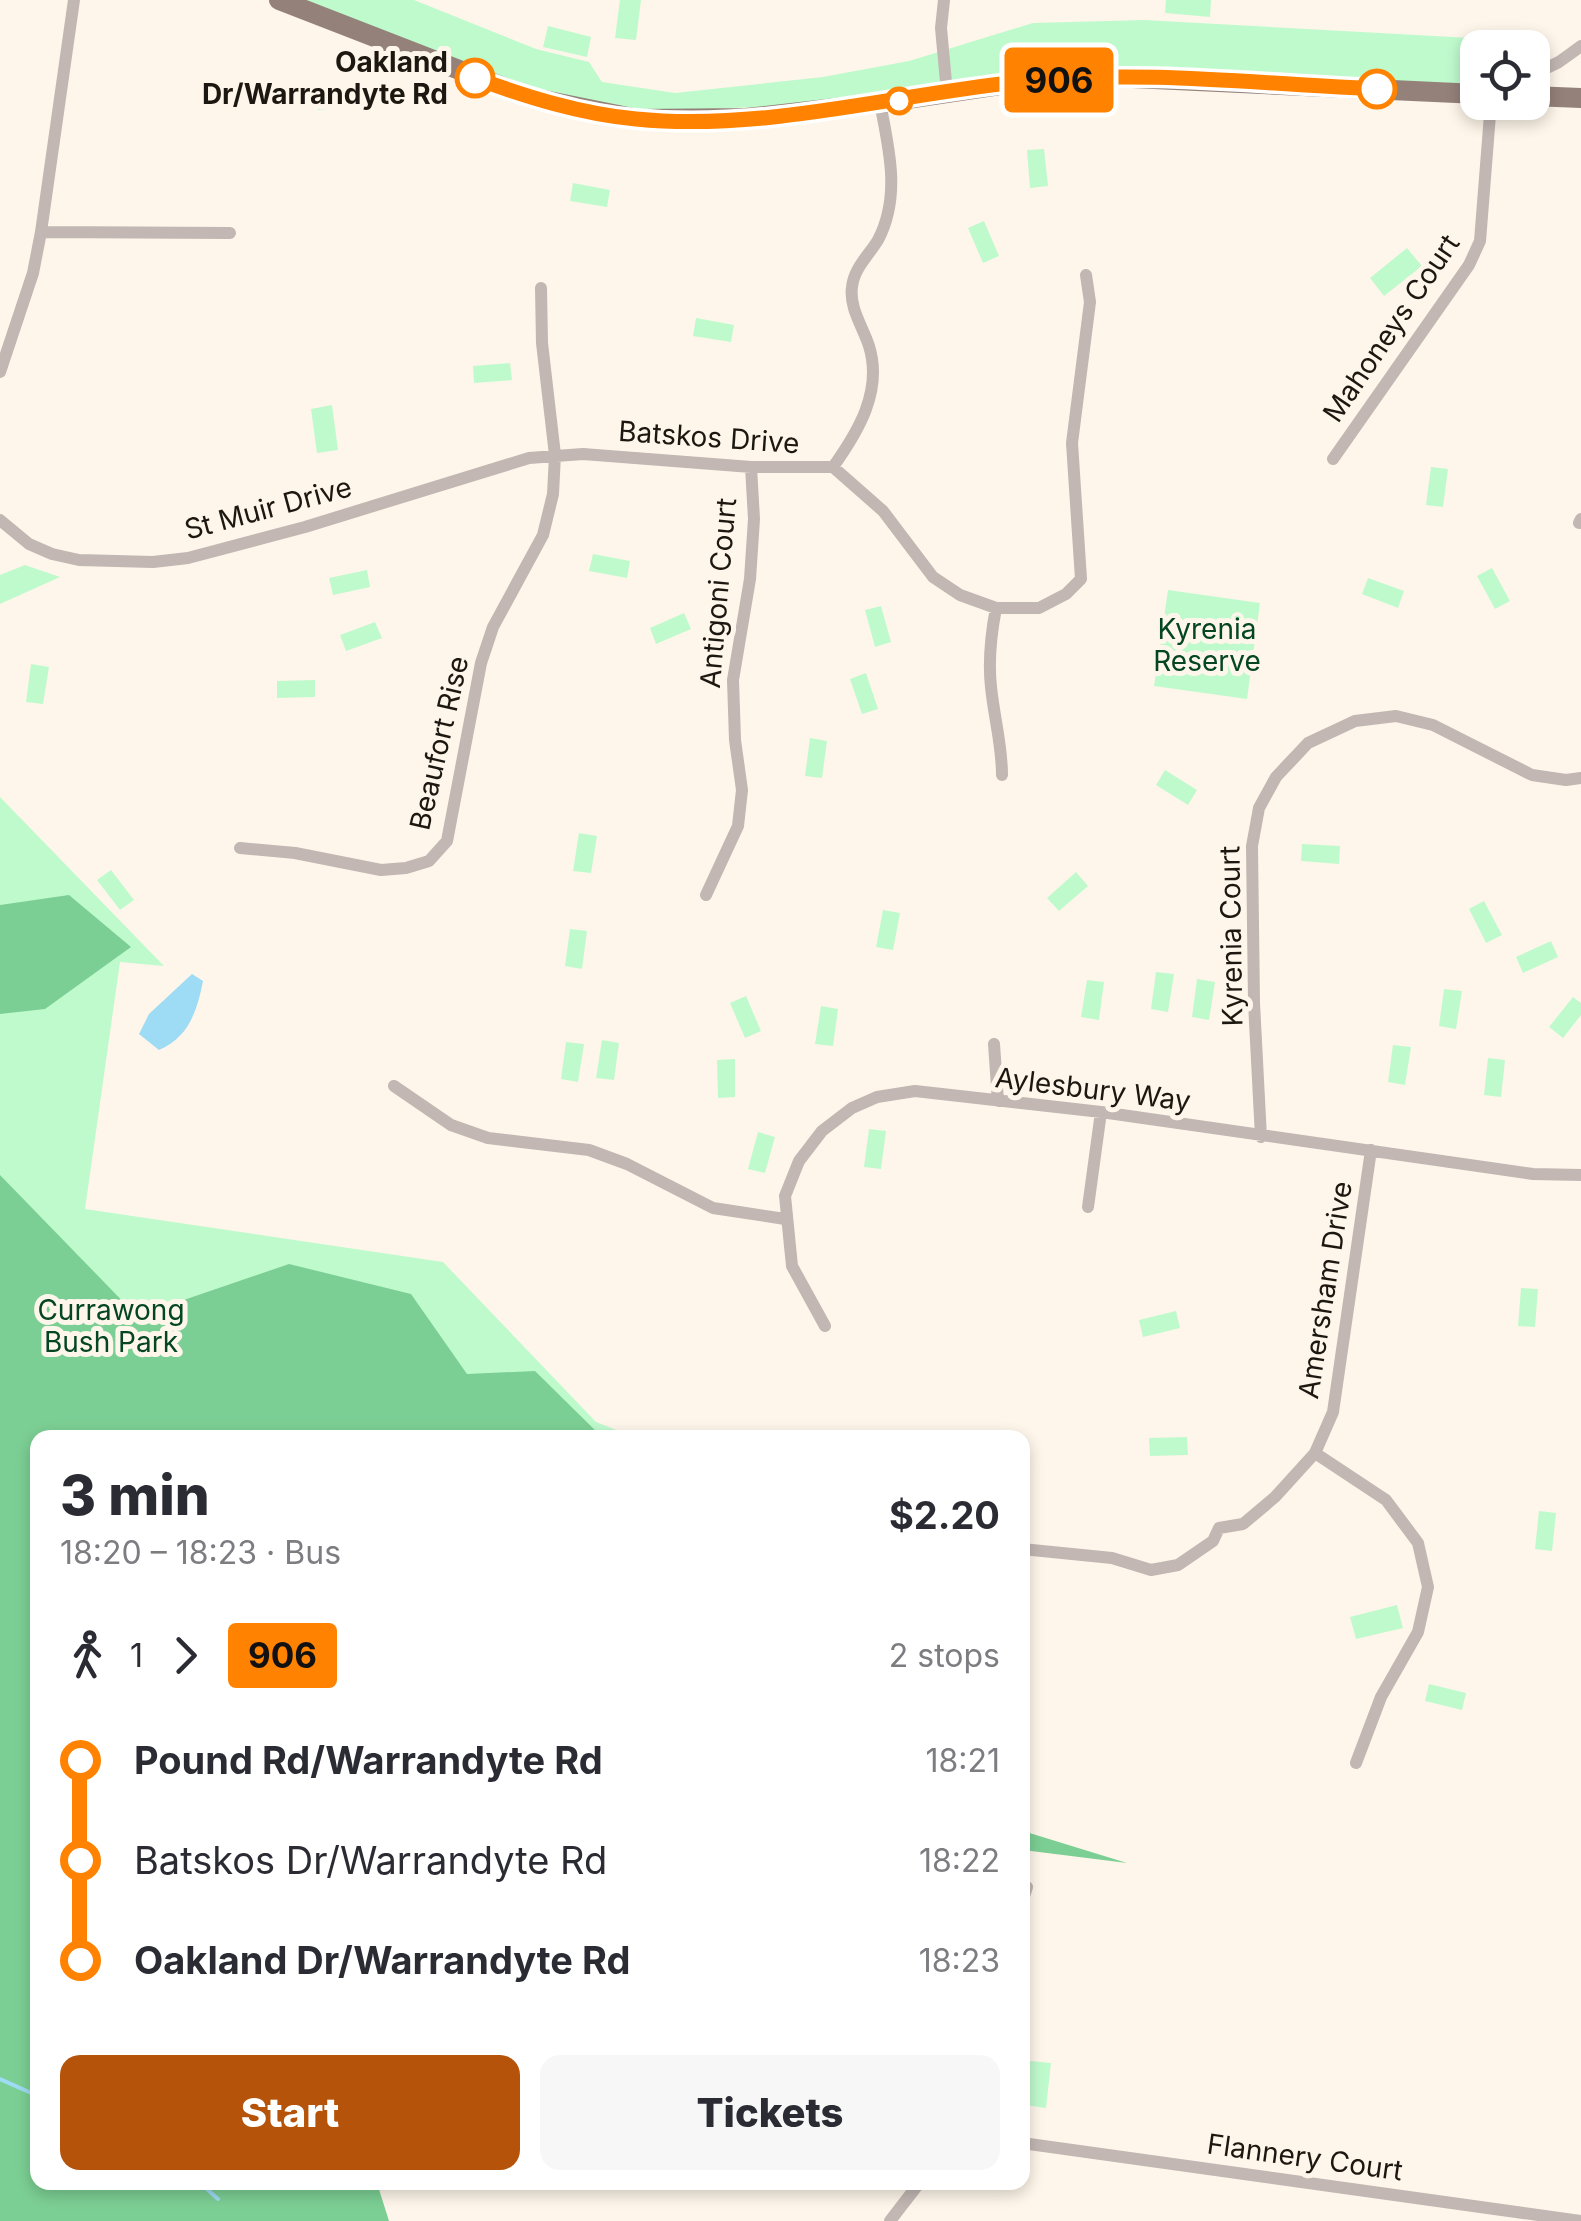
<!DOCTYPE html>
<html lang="en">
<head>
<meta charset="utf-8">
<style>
	body { margin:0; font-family:Inter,sans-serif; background:#f7f7f7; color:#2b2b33; height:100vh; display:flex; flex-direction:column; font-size:38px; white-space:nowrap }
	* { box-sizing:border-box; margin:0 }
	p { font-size:32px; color:#7c7c81 }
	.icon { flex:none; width:55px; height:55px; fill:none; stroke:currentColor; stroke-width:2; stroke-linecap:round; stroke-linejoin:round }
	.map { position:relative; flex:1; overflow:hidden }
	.sheet { position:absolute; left:30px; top:1430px; width:1000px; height:760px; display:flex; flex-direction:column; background:#fff; border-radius:20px; box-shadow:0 5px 15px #0003 }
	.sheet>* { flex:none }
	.badge { padding:0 20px; border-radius:8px; font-size:35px; line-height:65px }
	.controls { position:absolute; left:1460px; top:30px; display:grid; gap:20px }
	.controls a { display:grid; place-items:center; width:90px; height:90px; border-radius:20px; background:#fff; box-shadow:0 5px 15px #0003; font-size:50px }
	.map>.badge { position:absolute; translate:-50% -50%; box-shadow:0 0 0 5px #fff }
	.legs { display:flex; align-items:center; gap:15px; height:110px; padding:0 30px; font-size:32px }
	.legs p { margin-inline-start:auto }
	.summary { display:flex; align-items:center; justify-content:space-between; height:170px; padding:0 30px }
	h1 { font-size:55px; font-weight:800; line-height:75px }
	.action { display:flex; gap:20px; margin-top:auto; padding:20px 30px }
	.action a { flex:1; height:115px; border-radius:20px; background:#b45309; color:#fff; font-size:40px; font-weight:800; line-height:115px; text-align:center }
	.action a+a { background:#f7f7f7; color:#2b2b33 }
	ul { padding:0 30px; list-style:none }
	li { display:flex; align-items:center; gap:35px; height:100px; font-size:38px }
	li i { display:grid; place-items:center; width:15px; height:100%; margin:0 12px; background:currentColor }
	li i::after { content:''; width:25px; height:25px; margin:-12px; border:8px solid; border-radius:50%; background:#fff }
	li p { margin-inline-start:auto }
	li:first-child i { background:linear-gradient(#0000 50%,currentColor 0) }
	li:last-child i { background:linear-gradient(currentColor 50%,#0000 0) }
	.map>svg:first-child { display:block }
	.green { fill:#bffacd }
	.forest { fill:#7ccf94 }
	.water { fill:#9edbf4 }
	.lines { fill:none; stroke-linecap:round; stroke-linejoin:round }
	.stream { stroke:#9edbf4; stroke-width:4 }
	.street { stroke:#c2b7b3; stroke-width:12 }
	.primary { stroke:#94817a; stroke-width:20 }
	.line-1-casing { stroke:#fff; stroke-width:22 }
	.line-1 { stroke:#ff8200; stroke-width:15 }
	.stop-1-dot { fill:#fff; stroke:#ff8200; stroke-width:5 }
	.labels { text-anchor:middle; stroke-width:10; stroke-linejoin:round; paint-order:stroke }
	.stop-label { font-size:28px; font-weight:bold; fill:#1c1811; stroke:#fef6ea; text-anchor:end }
	.street-label { font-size:28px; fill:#1c1811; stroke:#fef6ea }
	.park-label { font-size:28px; fill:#034621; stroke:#fef6ea }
</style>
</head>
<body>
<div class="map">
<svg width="1581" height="2221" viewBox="0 0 1581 2221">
	<rect width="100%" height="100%" fill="#fef6ea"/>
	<path class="green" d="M305,0H414L536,49L589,62L602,82L675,93L823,77L909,61L1033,23L1144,20L1546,42L1545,60L1533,67L1532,48H1478L1477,84L1046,68L798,105L644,112L528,91Z
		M620,0H641L636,40L615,38Z
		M1166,0H1211L1210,17L1165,13Z
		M548,26L591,37L587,57L543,47Z
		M352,86L354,105L318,110L316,90Z
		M1044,149L1048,186L1030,188L1027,150Z
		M573,183L610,190L607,207L570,201Z
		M984,221L999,256L983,263L968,228Z
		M1407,248L1422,266L1384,296L1370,278Z
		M696,318L734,325L731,342L693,336Z
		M510,363L512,380L474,383L473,366Z
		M332,405L338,450L317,453L311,409Z
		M1431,467L1448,469L1443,507L1426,505Z
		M593,554L630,561L627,578L589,571Z
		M25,565L60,577L0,604V575Z
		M1492,568L1510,601L1495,609L1477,576Z
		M367,570L370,587L333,595L329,578Z
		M1368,578L1404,591L1398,608L1362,594Z
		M1168,590L1260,603L1247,699L1154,686Z
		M881,606L891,642L875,647L865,610Z
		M684,613L691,629L656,644L650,628Z
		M375,622L382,638L346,651L340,635Z
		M31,664L49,667L43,704L26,702Z
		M866,673L878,709L862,714L850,679Z
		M315,680V697L277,698V681Z
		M810,738L827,741L822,778L805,776Z
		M1165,770L1197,790L1188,805L1156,785Z
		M0,797L164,966L120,962L85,1209L443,1262L596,1422L634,1437L38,1438V2182L0,2221Z
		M579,833L597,836L591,873L573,871Z
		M1302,844L1340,846L1339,864L1301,861Z
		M111,870L134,900L120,910L97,880Z
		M1076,872L1088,886L1059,911L1047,898Z
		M1484,901L1502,935L1486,943L1469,909Z
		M883,910L900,913L893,950L876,947Z
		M570,929L587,931L582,969L565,966Z
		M1551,941L1558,957L1523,973L1516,957Z
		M1156,972L1174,974L1168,1012L1151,1009Z
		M1197,979L1215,982L1209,1020L1192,1017Z
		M1087,980L1104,982L1099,1020L1081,1017Z
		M1444,989L1462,991L1456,1029L1439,1026Z
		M746,996L761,1031L745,1038L730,1003Z
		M1573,997L1581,1003V1015L1563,1038L1549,1027Z
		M821,1006L838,1009L833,1046L815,1044Z
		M602,1040L619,1043L614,1080L596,1078Z
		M566,1042L584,1044L578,1082L561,1079Z
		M1393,1045L1411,1047L1405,1085L1388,1082Z
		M1488,1058L1505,1060L1501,1097L1484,1095Z
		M735,1059V1097L718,1098L717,1060Z
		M869,1129L886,1131L881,1169L864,1167Z
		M758,1132L775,1137L765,1173L748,1169Z
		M1521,1288L1538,1289L1535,1327L1518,1326Z
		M1176,1311L1180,1328L1143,1337L1139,1320Z
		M1187,1437L1188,1455L1150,1456L1149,1438Z
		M1539,1511L1556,1513L1552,1551L1535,1549Z
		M1397,1605L1403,1628L1356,1639L1350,1617Z
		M1429,1684L1466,1693L1462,1710L1425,1701Z
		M1030,2061L1051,2063L1046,2108L1025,2105Z"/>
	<path class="forest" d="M69,895L131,947L45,1009L0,1014V905Z
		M0,1175L137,1316L289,1264L411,1294L467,1374L535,1371L602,1437L38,1438V2182L377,2183L389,2221H0Z
		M1023,1831L1127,1863L1023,1850Z"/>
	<path class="water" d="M192,974L203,981C197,1011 189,1037 159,1050L139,1034L149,1014Z"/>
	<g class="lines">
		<path class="stream" d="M0,2079L38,2096
			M199,2182L218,2199"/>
		<path class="street" d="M944,0L941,28L947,93
			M1532,75L1559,62L1581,46
			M41,232L230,233
			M0,372L33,273L41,232L74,0
			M1333,459L1469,265L1480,241L1491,102
			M833,467L883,511L933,577L960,595L996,608H1039L1066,594L1081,579L1072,443L1090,302L1086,275
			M0,520L29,544L52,554L79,560L153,562L188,558L305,527L529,458L583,454L751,467H833C858,432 883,391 869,346C863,327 849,308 852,287C854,268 869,255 878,240C901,196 889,149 880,103
			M1579,523L1581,519
			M996,608C991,634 988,660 991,687C994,717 1002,745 1002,775
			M240,848L295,853L381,870L406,868L429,861L447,841L481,663L493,627L543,535L553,494L555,455L542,343L541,288
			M706,895L738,826L742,790L735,740L733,680L750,579L754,519L751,467
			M994,1044L998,1101
			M394,1086L451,1125L488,1138L589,1150L627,1164L713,1208L785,1219
			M1261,1137L1254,1003L1252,846L1259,808L1276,777L1308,743L1355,721L1396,716L1433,725L1532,775L1566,780L1581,778
			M1088,1207L1101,1112
			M825,1326L792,1266L785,1196L799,1161L822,1131L852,1108L877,1097L915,1091L1101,1112L1533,1174L1581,1175
			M1315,1453L1386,1500L1418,1543L1428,1587L1418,1632L1381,1697L1356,1763
			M1022,1549L1112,1558L1151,1570L1178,1565L1213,1541L1219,1528L1243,1524L1275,1497L1315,1453L1333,1412L1371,1150
			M1022,1902L1027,1887
			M1022,2143L1581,2221
			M890,2221L920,2182"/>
		<path class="primary" d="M279,0L529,97L638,119L746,118L880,103L1028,81L1111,77L1478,94
			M1532,96L1581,98"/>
	</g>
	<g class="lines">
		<defs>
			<path id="line-1" d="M475,78C527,97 581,114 636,119C767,132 899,93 1028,81C1143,70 1262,84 1377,89"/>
		</defs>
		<use href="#line-1" class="line-1-casing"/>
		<use href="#line-1" class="line-1"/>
	</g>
	<g class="stop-1-dot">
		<circle cx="475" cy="78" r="18"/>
		<circle cx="1377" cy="89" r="18"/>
		<circle cx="899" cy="101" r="12"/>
	</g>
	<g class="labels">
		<g class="stop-label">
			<text x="448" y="72">Oakland<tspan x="448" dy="32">Dr/Warrandyte Rd</tspan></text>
		</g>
		<g class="street-label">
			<text transform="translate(1391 328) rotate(-56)" y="10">Mahoneys Court</text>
			<text transform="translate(709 437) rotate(4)" y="10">Batskos Drive</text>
			<text transform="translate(268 508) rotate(-15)" y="10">St Muir Drive</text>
			<text transform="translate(718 593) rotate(-85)" y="10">Antigoni Court</text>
			<text transform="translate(439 743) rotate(-77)" y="10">Beaufort Rise</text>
			<text transform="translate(1231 936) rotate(-91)" y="10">Kyrenia Court</text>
			<text transform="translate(1093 1089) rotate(7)" y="10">Aylesbury Way</text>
			<text transform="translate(1325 1290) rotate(-81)" y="10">Amersham Drive</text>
			<text transform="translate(1305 2157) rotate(8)" y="10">Flannery Court</text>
		</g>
		<g class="park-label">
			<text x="1207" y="639">Kyrenia<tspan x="1207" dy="32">Reserve</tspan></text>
			<text x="111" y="1320">Currawong<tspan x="111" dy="32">Bush Park</tspan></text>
		</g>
	</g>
</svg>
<div class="controls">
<a><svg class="icon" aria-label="locate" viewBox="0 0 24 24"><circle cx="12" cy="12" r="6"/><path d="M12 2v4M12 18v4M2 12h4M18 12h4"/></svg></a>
</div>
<b class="badge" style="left:1059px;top:80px;background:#ff8200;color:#111">906</b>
<section class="sheet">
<div class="summary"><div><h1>3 min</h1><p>18:20 – 18:23 · Bus</p></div><b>$2.20</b></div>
<div class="legs"><svg class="icon" aria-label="walk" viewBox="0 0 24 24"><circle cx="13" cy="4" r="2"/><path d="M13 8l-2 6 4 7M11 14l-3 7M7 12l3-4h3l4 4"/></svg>1<svg class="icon" aria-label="forward" viewBox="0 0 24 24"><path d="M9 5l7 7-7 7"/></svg><b class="badge" style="background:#ff8200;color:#111">906</b><p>2 stops</p></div>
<ul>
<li><i style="color:#ff8200"></i><b>Pound Rd/Warrandyte Rd</b><p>18:21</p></li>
<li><i style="color:#ff8200"></i><span>Batskos Dr/Warrandyte Rd</span><p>18:22</p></li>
<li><i style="color:#ff8200"></i><b>Oakland Dr/Warrandyte Rd</b><p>18:23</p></li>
</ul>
<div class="action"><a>Start</a><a>Tickets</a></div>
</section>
</div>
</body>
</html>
